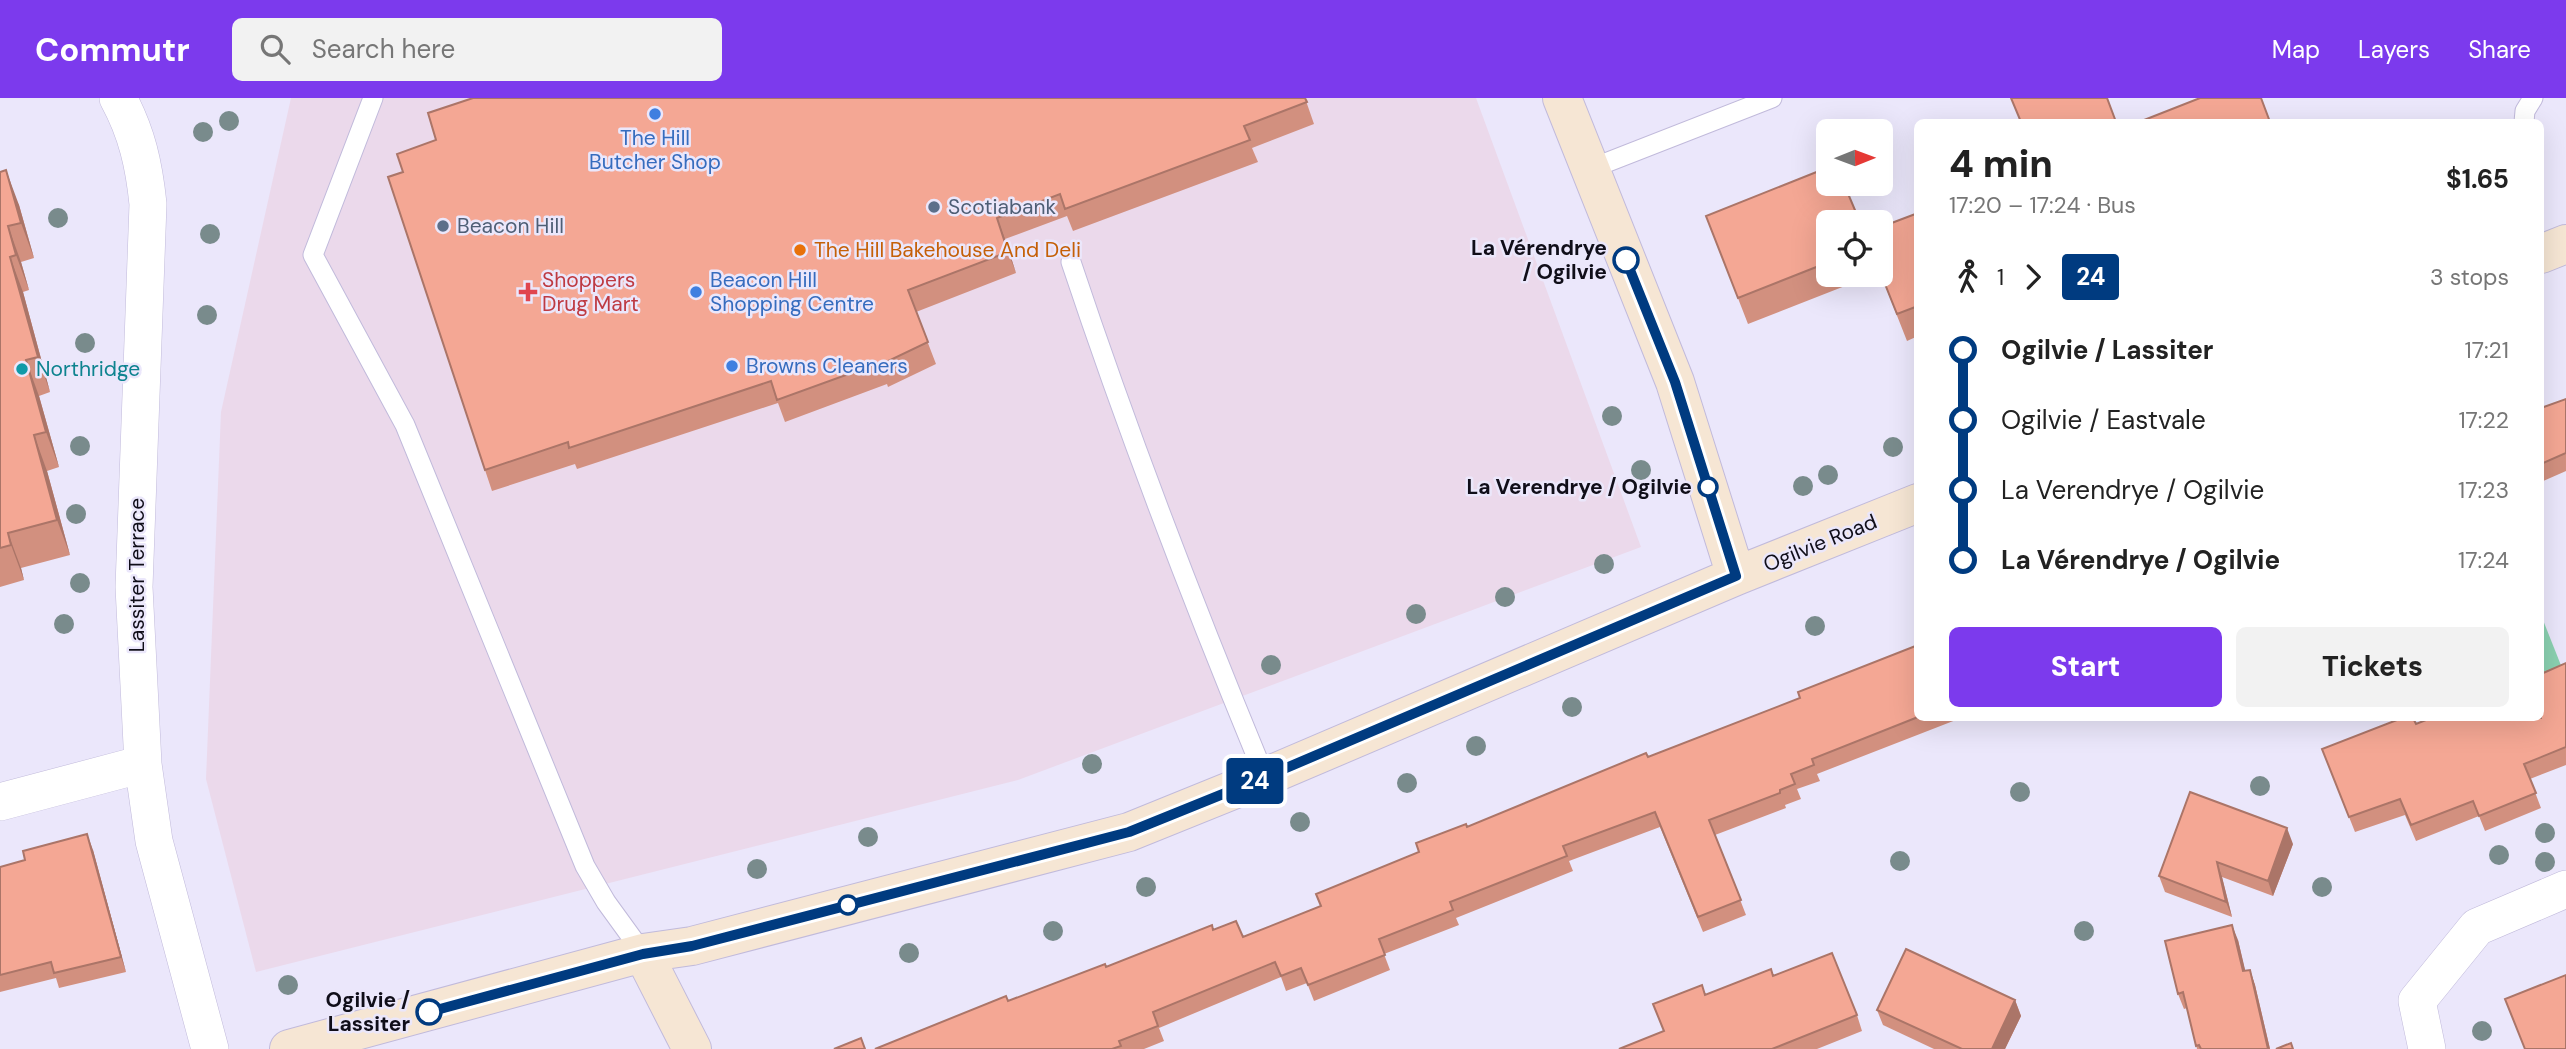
<!DOCTYPE html>
<html lang="en">
<head>
<meta charset="utf-8">
<style>
	body { margin:0; font-family:"DM Sans",sans-serif; background:#f2f2f2; color:#222; height:100vh; display:flex; flex-direction:column; font-size:26px; white-space:nowrap }
	* { box-sizing:border-box; margin:0 }
	p { font-size:23px; color:#767676 }
	.icon { flex:none; width:38px; height:38px; fill:none; stroke:currentColor; stroke-width:2; stroke-linecap:round; stroke-linejoin:round }
	.map { position:relative; flex:1; overflow:hidden }
	.panel { position:absolute; left:1914px; top:21px; width:630px; height:602px; display:flex; flex-direction:column; background:#fff; border-radius:10px; box-shadow:0 7px 28px #0002 }
	.panel>* { flex:none }
	.badge { padding:0 14px; border-radius:5px; font-size:24px; line-height:46px }
	.needle { width:46px; rotate:89deg }
	.fabs { position:absolute; left:1816px; top:21px; display:grid; gap:14px }
	.fabs a { display:grid; place-items:center; width:77px; height:77px; border-radius:10px; background:#fff; box-shadow:0 7px 28px #0002; font-size:35px }
	.map>.badge { position:absolute; translate:-50% -50%; box-shadow:0 0 0 4px #fff }
	.legs { display:flex; align-items:center; gap:10px; height:77px; padding:0 35px; font-size:23px }
	.legs p { margin-inline-start:auto }
	.summary { display:flex; align-items:center; justify-content:space-between; height:119px; padding:0 35px }
	h1 { font-size:38px; font-weight:800; line-height:52px }
	.action { display:flex; gap:14px; margin-top:auto; padding:14px 35px }
	.action a { flex:1; height:80px; border-radius:10px; background:#7c3aed; color:#fff; font-size:28px; font-weight:800; line-height:80px; text-align:center }
	.action a+a { background:#f2f2f2; color:#222 }
	ul { padding:0 35px; list-style:none }
	li { display:flex; align-items:center; gap:24px; height:70px; font-size:26px }
	li i { display:grid; place-items:center; width:10px; height:100%; margin:0 9px; background:currentColor }
	li i::after { content:''; width:18px; height:18px; margin:-9px; border:5px solid; border-radius:50%; background:#fff }
	li p { margin-inline-start:auto }
	li:first-child i { background:linear-gradient(#0000 50%,currentColor 0) }
	li:last-child i { background:linear-gradient(currentColor 50%,#0000 0) }
	header { display:flex; align-items:center; gap:42px; box-sizing:border-box; height:98px; padding:0 35px; background:#7c3aed; color:#fff }
	header strong { font-size:33px }
	nav { display:flex; gap:38px; margin-inline-start:auto; font-size:24px }
	.search { width:490px; height:63px; background:#f2f2f2; display:flex; align-items:center; gap:18px; box-sizing:border-box; padding:0 24px; border-radius:10px; color:#767676; font-size:26px }
	.map>svg:first-child { display:block }
	.commercial { fill:#ebd9eb }
	.green { fill:#8bd1b1 }
	.lines { fill:none; stroke-linecap:round; stroke-linejoin:round }
	.lane-casing { stroke:#c1badb; stroke-width:21 }
	.street-casing { stroke:#c1badb; stroke-width:38 }
	.secondary-casing { stroke:#c1badb; stroke-width:40 }
	.lane { stroke:#fff; stroke-width:19 }
	.street { stroke:#fff; stroke-width:37 }
	.secondary { stroke:#f6e6d4; stroke-width:38 }
	.tree { fill:#798b8c }
	.wall { fill:#d2907f }
	.shaded-wall { fill:#ab7568 }
	.building { fill:#f4a794; stroke:#ab7568; stroke-width:2 }
	.line-1-casing { stroke:#fff; stroke-width:16 }
	.line-1 { stroke:#003b80; stroke-width:10 }
	.shop-dot { fill:#3f7fe0; stroke:#ebe7fb; stroke-width:2.5 }
	.service-dot { fill:#5c6f8a; stroke:#ebe7fb; stroke-width:2.5 }
	.food-dot { fill:#e8710a; stroke:#ebe7fb; stroke-width:2.5 }
	.stop-1-dot { fill:#fff; stroke:#003b80; stroke-width:3.5 }
	.health-dot { fill:#e0444e; stroke:#ebe7fb; stroke-width:2.5 }
	.culture-dot { fill:#0f9aa8; stroke:#ebe7fb; stroke-width:2.5 }
	.labels { text-anchor:middle; stroke-width:5; stroke-linejoin:round; paint-order:stroke }
	.shop-label { font-size:21px; fill:#366cbe; stroke:#ebe7fb; text-anchor:start }
	.service-label { font-size:21px; fill:#4e5e75; stroke:#ebe7fb; text-anchor:start }
	.stop-label { font-size:21px; font-weight:bold; fill:#100e19; stroke:#ebe7fb; text-anchor:end }
	.food-label { font-size:21px; fill:#c56008; stroke:#ebe7fb; text-anchor:start }
	.health-label { font-size:21px; fill:#be3a42; stroke:#ebe7fb; text-anchor:start }
	.culture-label { font-size:21px; fill:#0d838f; stroke:#ebe7fb; text-anchor:start }
	.street-label { font-size:21px; fill:#100e19; stroke:#ebe7fb }
</style>
</head>
<body>
<header>
<strong>Commutr</strong>
<div class="search"><svg class="icon" aria-label="search" viewBox="0 0 24 24"><circle cx="10" cy="10" r="6"/><path d="M15 15l6 6"/></svg>Search here</div>
<nav><a>Map</a><a>Layers</a><a>Share</a></nav>
</header>
<div class="map">
<svg width="2566" height="951" viewBox="0 0 2566 951">
	<rect width="100%" height="100%" fill="#ebe7fb"/>
	<path class="commercial" d="M291,0H1476L1641,449L1018,682L256,874L206,681L221,314Z"/>
	<path class="green" d="M2541,517L2566,580V634L2541,571Z"/>
	<g class="lines">
		<defs>
			<path id="lane" d="M373,0L313,157L405,327L585,768L606,804L643,855
				M2524,24L2525,13L2533,0
				M1590,71L1772,0
				M1071,164C1129,338 1195,510 1265,679"/>
			<path id="street" d="M118,0C137,35 144,67 148,106L134,489L143,666L154,743L210,951
				M0,704L143,666
				M2427,951L2417,903L2477,829L2566,791"/>
			<path id="secondary" d="M1562,0L1675,284L1736,478
				M2541,156L2566,146
				M643,855L692,951
				M289,951L643,855L692,848L1129,734L1265,679L1736,478L1918,405"/>
		</defs>
		<use href="#lane" class="lane-casing"/>
		<use href="#street" class="street-casing"/>
		<use href="#secondary" class="secondary-casing"/>
		<use href="#lane" class="lane"/>
		<use href="#street" class="street"/>
		<use href="#secondary" class="secondary"/>
	</g>
	<g class="tree">
		<circle cx="229" cy="23" r="10"/>
		<circle cx="203" cy="34" r="10"/>
		<circle cx="58" cy="120" r="10"/>
		<circle cx="210" cy="136" r="10"/>
		<circle cx="207" cy="217" r="10"/>
		<circle cx="85" cy="245" r="10"/>
		<circle cx="1612" cy="318" r="10"/>
		<circle cx="80" cy="348" r="10"/>
		<circle cx="1893" cy="349" r="10"/>
		<circle cx="1641" cy="372" r="10"/>
		<circle cx="1828" cy="377" r="10"/>
		<circle cx="1803" cy="388" r="10"/>
		<circle cx="76" cy="416" r="10"/>
		<circle cx="1604" cy="466" r="10"/>
		<circle cx="80" cy="485" r="10"/>
		<circle cx="1505" cy="499" r="10"/>
		<circle cx="1416" cy="516" r="10"/>
		<circle cx="64" cy="526" r="10"/>
		<circle cx="1815" cy="528" r="10"/>
		<circle cx="1271" cy="567" r="10"/>
		<circle cx="1572" cy="609" r="10"/>
		<circle cx="1476" cy="648" r="10"/>
		<circle cx="1092" cy="666" r="10"/>
		<circle cx="1407" cy="685" r="10"/>
		<circle cx="2260" cy="688" r="10"/>
		<circle cx="2020" cy="694" r="10"/>
		<circle cx="1300" cy="724" r="10"/>
		<circle cx="2545" cy="735" r="10"/>
		<circle cx="868" cy="739" r="10"/>
		<circle cx="2499" cy="757" r="10"/>
		<circle cx="1900" cy="763" r="10"/>
		<circle cx="2545" cy="764" r="10"/>
		<circle cx="757" cy="771" r="10"/>
		<circle cx="1146" cy="789" r="10"/>
		<circle cx="2322" cy="789" r="10"/>
		<circle cx="1053" cy="833" r="10"/>
		<circle cx="2084" cy="833" r="10"/>
		<circle cx="909" cy="855" r="10"/>
		<circle cx="288" cy="887" r="10"/>
		<circle cx="2482" cy="933" r="10"/>
	</g>
	<path class="wall" d="M1305,0L1314,26L1252,50L1258,64L1073,133L1067,118L1005,141L1016,175L916,214L936,266L888,289L887,286L785,324L778,305L577,371L575,366L492,393L485,372L403,74L436,42Z
		M0,74L19,107L34,160L21,164L29,192L23,194L50,294L39,298L59,369L47,373L70,457L21,470L24,482L0,489Z
		M1918,115V238L1907,243L1881,177Z
		M1706,118L1829,124V177H1873L1748,226Z
		M2566,301V373L2541,384V310Z
		M1918,547V620H1961L1817,676L1820,683L1797,691L1801,701L1785,707L1786,710L1715,737L1746,817L1703,834L1660,729L1569,763L1573,773L1456,820L1459,827L1384,856L1390,872L1314,903L1307,885L1286,893L1281,879L1159,930L1164,943L1144,951H875L1008,903L1214,832L1243,839L1320,808L1419,754L1467,729L1800,600Z
		M2566,565V667L2530,681L2541,710L2485,733L2479,718L2416,743L2405,717L2355,734L2322,651L2416,626Z
		M2293,746L2273,798L2222,779L2232,819L2165,794L2159,778Z
		M93,752L126,874L59,890L56,880L0,894V769Z
		M2238,842L2245,873L2250,872L2255,887L2270,951H2197L2187,910L2184,911L2178,896Z
		M1773,878L1857,917L1862,933L1817,951H1619L1664,934L1653,906L1705,897Z
		M2015,902L2021,918L2005,951H1934L1883,927L1877,912Z"/>
	<path class="shaded-wall" d="M6,72L19,107L34,160L21,125Z
		M997,120L1005,141L1016,175L1008,154Z
		M8,128L21,164L29,192L16,157Z
		M10,159L23,194L50,294L38,259Z
		M26,262L39,298L59,369L46,334Z
		M34,337L47,373L70,457L57,422Z
		M8,435L21,470L24,482L11,447Z
		M2287,730L2293,746L2273,798L2268,783Z
		M87,736L93,752L126,874L121,859Z
		M2217,764L2222,779L2232,819L2226,804Z
		M2232,827L2238,842L2249,888L2243,873Z
		M2250,872L2255,887L2270,951H2268Z
		M2015,902L2021,918L2005,951H1992Z"/>
	<path class="building" d="M473,0H1305L1307,4L1244,28L1250,42L1065,111L1060,96L997,120L1008,154L908,192L928,244L880,267L879,265L777,302L771,283L569,350L568,344L485,372L388,79L403,74L397,56L436,42L428,15Z
		M2011,0H2107L2116,24H2021Z
		M2200,0H2261L2270,24H2139Z
		M1829,69V86H1844L1860,124H1829V164L1738,200L1706,118Z
		M6,72L21,125L8,128L16,157L10,159L38,259L26,262L46,334L34,337L57,422L8,435L11,447L0,450V74Z
		M1918,115V208L1897,216L1881,176V129Z
		M2566,301V355L2541,366V310Z
		M1918,547V619L1812,661L1814,667L1791,676L1795,686L1780,692V695L1709,722L1741,802L1698,819L1655,714L1563,748L1567,758L1450,804L1453,812L1379,841L1385,857L1308,887L1301,870L1281,878L1275,864L1153,914L1158,928L1119,943L1121,948L1112,951H875L1006,898L1008,903L1105,866L1106,869L1212,827L1213,832L1236,823L1243,839L1321,808L1316,796L1419,754L1416,745L1466,726L1467,729L1646,655L1648,659L1800,600L1798,594Z
		M2566,565V649L2524,666L2536,695L2479,718L2473,703L2411,727L2400,701L2349,719L2322,651L2402,620H2413L2416,626L2431,620H2541V576Z
		M2190,694L2287,730L2268,783L2217,764L2226,804L2159,778Z
		M87,736L121,859L54,875L51,864L0,877V769L25,762L23,753Z
		M2232,827L2243,873L2250,872L2268,951H2201L2199,947L2196,948L2183,894L2178,896L2165,843Z
		M1906,851L2015,902L1992,951H1962L1877,912Z
		M1832,855L1857,917L1772,951H1619L1664,933L1653,906L1702,887L1705,897L1771,871L1773,878Z
		M2566,877V951H2525L2505,901Z
		M861,940L865,951H834Z
		M2291,945L2293,951H2276Z"/>
	<g class="lines">
		<defs>
			<path id="line-1" d="M429,914L643,856L692,848L1129,734L1265,679L1736,478L1675,284L1626,162"/>
		</defs>
		<use href="#line-1" class="line-1-casing"/>
		<use href="#line-1" class="line-1"/>
	</g>
	<g class="shop-dot">
		<circle cx="655" cy="16" r="7"/>
		<circle cx="696" cy="194" r="7"/>
		<circle cx="732" cy="268" r="7"/>
	</g>
	<g class="service-dot">
		<circle cx="934" cy="109" r="7"/>
		<circle cx="443" cy="128" r="7"/>
	</g>
	<circle class="food-dot" cx="800" cy="152" r="7"/>
	<g class="stop-1-dot">
		<circle cx="1626" cy="162" r="12"/>
		<circle cx="1708" cy="389" r="9"/>
		<circle cx="848" cy="807" r="9"/>
		<circle cx="429" cy="914" r="12"/>
	</g>
	<path class="health-dot" d="M524.5 183.5h7v7h7v7h-7v7h-7v-7h-7v-7h7z"/>
	<circle class="culture-dot" cx="22" cy="271" r="7"/>
	<g class="labels">
		<g class="shop-label">
			<text x="655" y="47" text-anchor="middle">The Hill<tspan x="655" dy="24">Butcher Shop</tspan></text>
			<text x="710" y="189">Beacon Hill<tspan x="710" dy="24">Shopping Centre</tspan></text>
			<text x="746" y="275">Browns Cleaners</text>
		</g>
		<g class="service-label">
			<text x="948" y="116">Scotiabank</text>
			<text x="457" y="135">Beacon Hill</text>
		</g>
		<g class="stop-label">
			<text x="1607" y="157">La Vérendrye<tspan x="1607" dy="24">/ Ogilvie</tspan></text>
			<text x="1692" y="396">La Verendrye / Ogilvie</text>
			<text x="410" y="909">Ogilvie /<tspan x="410" dy="24">Lassiter</tspan></text>
		</g>
		<g class="food-label">
			<text x="814" y="159">The Hill Bakehouse And Deli</text>
		</g>
		<g class="health-label">
			<text x="542" y="189">Shoppers<tspan x="542" dy="24">Drug Mart</tspan></text>
		</g>
		<g class="culture-label">
			<text x="36" y="278">Northridge</text>
		</g>
		<g class="street-label">
			<text transform="translate(1820 445) rotate(-22)" y="7">Ogilvie Road</text>
			<text transform="translate(137 477) rotate(-90)" y="7">Lassiter Terrace</text>
		</g>
	</g>
</svg>
<div class="fabs">
<a><svg class="needle" viewBox="-14 -14 28 28"><path d="M0-13l5 13h-10z" fill="#e53935"/><path d="M0 13l5-13h-10z" fill="#767676"/></svg></a>
<a><svg class="icon" aria-label="locate" viewBox="0 0 24 24"><circle cx="12" cy="12" r="6"/><path d="M12 2v4M12 18v4M2 12h4M18 12h4"/></svg></a>
</div>
<b class="badge" style="left:1255px;top:683px;background:#003b80;color:#fff">24</b>
<section class="panel">
<div class="summary"><div><h1>4 min</h1><p>17:20 – 17:24 · Bus</p></div><b>$1.65</b></div>
<div class="legs"><svg class="icon" aria-label="walk" viewBox="0 0 24 24"><circle cx="13" cy="4" r="2"/><path d="M13 8l-2 6 4 7M11 14l-3 7M7 12l3-4h3l4 4"/></svg>1<svg class="icon" aria-label="forward" viewBox="0 0 24 24"><path d="M9 5l7 7-7 7"/></svg><b class="badge" style="background:#003b80;color:#fff">24</b><p>3 stops</p></div>
<ul>
<li><i style="color:#003b80"></i><b>Ogilvie / Lassiter</b><p>17:21</p></li>
<li><i style="color:#003b80"></i><span>Ogilvie / Eastvale</span><p>17:22</p></li>
<li><i style="color:#003b80"></i><span>La Verendrye / Ogilvie</span><p>17:23</p></li>
<li><i style="color:#003b80"></i><b>La Vérendrye / Ogilvie</b><p>17:24</p></li>
</ul>
<div class="action"><a>Start</a><a>Tickets</a></div>
</section>
</div>
</body>
</html>
